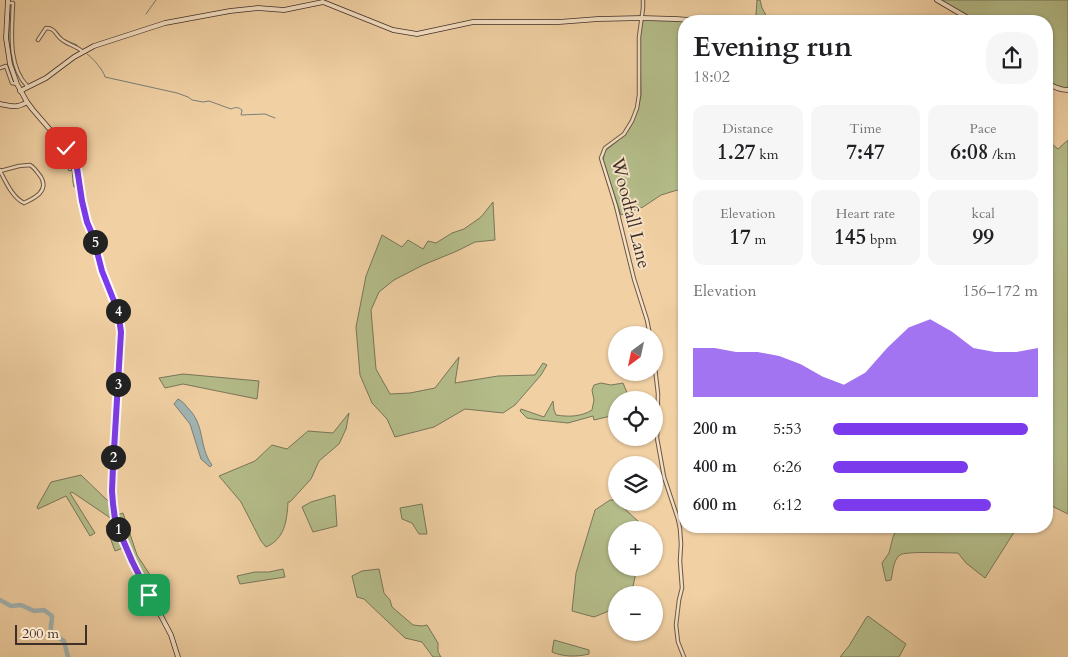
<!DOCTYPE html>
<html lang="en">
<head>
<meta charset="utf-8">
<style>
  body { margin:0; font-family:Cardo,serif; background:#f6f6f6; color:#202124; height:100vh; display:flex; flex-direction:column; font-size:19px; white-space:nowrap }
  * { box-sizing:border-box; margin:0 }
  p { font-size:16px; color:#757577 }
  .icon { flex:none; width:28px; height:28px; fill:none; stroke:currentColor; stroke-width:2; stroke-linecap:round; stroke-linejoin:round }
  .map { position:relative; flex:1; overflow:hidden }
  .drawer { position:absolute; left:678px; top:15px; width:375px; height:518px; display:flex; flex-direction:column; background:#fff; border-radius:20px; box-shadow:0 1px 4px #0004 }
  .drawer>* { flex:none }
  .needle { width:32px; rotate:213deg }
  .buttons { position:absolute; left:608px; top:326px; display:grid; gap:10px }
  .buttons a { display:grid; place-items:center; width:55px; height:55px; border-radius:50%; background:#fff; box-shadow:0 1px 4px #0004; font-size:25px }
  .scale { position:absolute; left:15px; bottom:12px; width:72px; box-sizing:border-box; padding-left:5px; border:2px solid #3e2f2a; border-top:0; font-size:14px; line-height:18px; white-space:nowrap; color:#3e2f2a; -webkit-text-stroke:4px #f6e1c4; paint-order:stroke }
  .pin { position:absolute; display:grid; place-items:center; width:42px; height:42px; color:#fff; margin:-21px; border-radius:10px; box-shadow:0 2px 8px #0006 }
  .km { position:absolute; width:25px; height:25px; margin:-12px; border-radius:50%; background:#222; color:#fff; font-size:14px; line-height:25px; text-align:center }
  .round { display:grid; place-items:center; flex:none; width:52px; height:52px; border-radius:20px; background:#f6f6f6 }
  .head { display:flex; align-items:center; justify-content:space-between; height:85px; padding:0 15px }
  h1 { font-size:28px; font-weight:700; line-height:38px }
  .metrics { display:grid; grid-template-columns:repeat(3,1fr); gap:8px; height:85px; padding:5px 15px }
  .metrics div { display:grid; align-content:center; border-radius:12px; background:#f6f6f6; text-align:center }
  .metrics b { font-size:21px; font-weight:700 }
  .metrics small { font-size:14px; font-weight:400 }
  .metrics p { font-size:14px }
  .chart { height:140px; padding:10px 15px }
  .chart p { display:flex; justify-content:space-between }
  .chart svg { width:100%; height:90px; margin-top:5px; fill:#7c3aed; opacity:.7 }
  ul { padding:0 15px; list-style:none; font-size:16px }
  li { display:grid; grid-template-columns:80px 60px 1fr; align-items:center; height:38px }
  li i { height:12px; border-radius:6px; background:#7c3aed }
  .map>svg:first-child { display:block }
</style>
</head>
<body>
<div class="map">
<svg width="1068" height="657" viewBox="0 0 1068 657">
  <rect width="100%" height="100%" fill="#f1d1a4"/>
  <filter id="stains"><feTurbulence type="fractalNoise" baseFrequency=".004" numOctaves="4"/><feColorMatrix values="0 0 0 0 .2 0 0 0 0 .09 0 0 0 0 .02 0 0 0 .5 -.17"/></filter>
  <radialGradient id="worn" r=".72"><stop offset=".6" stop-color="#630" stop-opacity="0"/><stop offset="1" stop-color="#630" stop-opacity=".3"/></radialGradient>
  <path fill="#b4bd8a" stroke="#79765a" d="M 757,0 L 760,0 L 762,8 L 769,21 L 743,21 L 742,19 L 753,17 L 756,15 Z
    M 940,0 L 1068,0 L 1068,89 C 1060,89 1052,85 1046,80 L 1046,21 L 976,21 Z
    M 10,4 L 12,5 L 10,28 L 13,60 L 11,61 C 8,43 5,22 10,4 Z
    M 645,20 L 673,20 L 684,21 L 684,188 L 661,195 L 643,207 L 621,215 L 603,161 L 605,151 L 625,135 L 632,122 L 638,109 L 641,95 L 640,33 L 642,22 Z
    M 51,138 C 56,139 57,141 61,145 C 72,158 74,168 78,185 L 74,187 C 72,180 73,177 72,170 C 70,157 59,149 50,141 Z
    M 1046,139 L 1058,149 L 1068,140 L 1068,514 L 1046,503 Z
    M 493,202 L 495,240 L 475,242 L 457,251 L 423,265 L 394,280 L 379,292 L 371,310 L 374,346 L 376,369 L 390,394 L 410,393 L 435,388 L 459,357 L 455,383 L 498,376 L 535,375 L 543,363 L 547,365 L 541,375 L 515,405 L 503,413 L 465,409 L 434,427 L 395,437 L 387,419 L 372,403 L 360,375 L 356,327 L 366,276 L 382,235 L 402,247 L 408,240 L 423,249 L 428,241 L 436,243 L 452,233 L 464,229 L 481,217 Z
    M 183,374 L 259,381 L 257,399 L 183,384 L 165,388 L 159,378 Z
    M 601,383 L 611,385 L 623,383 L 630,400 L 616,400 L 616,415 L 615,415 L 594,420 L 593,416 L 568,423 L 539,420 L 527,418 L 520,411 L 521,409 L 544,417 L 553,401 L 554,410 L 556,415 C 568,417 581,417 592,410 L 594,400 L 592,390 L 594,385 Z
    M 349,413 L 346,429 L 339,444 L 319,461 L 311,479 L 290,502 L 288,502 C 287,520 285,539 266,547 L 261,541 L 241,502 L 219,476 L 255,461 L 272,445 L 287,449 L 308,431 L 333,433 Z
    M 81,475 L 109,502 L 113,521 L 123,548 L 115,551 L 106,526 L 113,521 L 109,517 L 72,492 L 70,493 L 95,533 L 90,536 L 66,496 L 38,509 L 37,507 L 51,482 Z
    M 335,495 L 337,526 L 313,532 L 302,507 L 311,502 Z
    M 610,500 L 616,500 L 616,502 L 618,503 L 638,521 L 643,530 L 616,530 L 616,568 L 637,568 L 631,595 L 616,595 L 616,608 L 594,617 L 572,611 L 576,573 L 595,510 Z
    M 422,504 L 427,534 L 419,534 L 412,523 L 402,519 L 400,508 Z
    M 123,513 L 137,555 L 156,584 L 148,588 C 135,565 124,541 117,515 Z
    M 898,526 L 1018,526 L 985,578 L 966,563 L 958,553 C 948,553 904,551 900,555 C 893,560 893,572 891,580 L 886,581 L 882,563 L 889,553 L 893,537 Z
    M 283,569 L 285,577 L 240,584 L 237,576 L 255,572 L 269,572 Z
    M 379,569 L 384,593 L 390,600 L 392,607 L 413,625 L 422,626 L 427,625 L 438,643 L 438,652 L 441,657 L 433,657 L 422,642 L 405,638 L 364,599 L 357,597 L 352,576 L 362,571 Z
    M 868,616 L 906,644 L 899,657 L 840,657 L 849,646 L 866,618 Z
    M 554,640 L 589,650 L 589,654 C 576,657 564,657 552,652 Z"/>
  <path fill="#a1b4b2" stroke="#797f7c" d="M 178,399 C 182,401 184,403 187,407 C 206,425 198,446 212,465 L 210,467 L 201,459 L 190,424 L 174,404 Z"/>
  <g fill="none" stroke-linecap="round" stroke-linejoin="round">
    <path stroke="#797f7c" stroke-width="1" d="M 146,14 L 156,0
      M 65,40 L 77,45
      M 87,54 C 92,57 104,71 105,77 L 177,93 L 188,97 L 192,100 L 203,102 L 209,101 L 231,109 C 236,107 238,107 242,110 L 241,115 L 265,114 L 275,118"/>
    <path stroke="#a1b4b2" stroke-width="4.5" d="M 0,600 L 11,606 L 21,605 L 34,611 L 44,610 L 52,616 C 52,622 50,627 51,633 L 64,641 L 68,657"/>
    <defs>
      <path id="street" d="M 643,0 L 643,8 L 639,37 L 639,95 L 637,108 L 632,121 L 624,134 L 605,148 L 601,158 L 616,206 L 634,279 L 647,320 L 650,335
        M 8,3 L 13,3 C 12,30 7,66 28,87
        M 38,40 L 46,28 C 55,28 55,34 61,39 C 68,45 77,46 83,52
        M 0,68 L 6,66 L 12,83 L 17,84
        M 53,135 L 49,141 C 57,149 70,157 70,169
        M 0,170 L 0,171 C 6,182 12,197 24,203 C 35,198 49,191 41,177 C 37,172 35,168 30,165 L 19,166 L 0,171
        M 654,359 L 658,394 L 657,438 L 664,477 L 678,519 L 680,529 L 681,544 L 680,561 L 682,588 L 679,600 L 676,625 L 678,642 L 684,657"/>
      <path id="secondary" d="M 8,0 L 6,38 L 10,64 L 17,84 L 27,102 L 33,110 L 66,148 L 75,163 L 87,222 L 98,254 L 102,271 L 118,311 L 121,332 L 112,491 L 115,519 L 132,561 L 171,635 L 178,657
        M 937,0 L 973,21
        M 1046,82 C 1053,87 1059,90 1068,90
        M 20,91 L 46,78 L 74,57 L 94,46 L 165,23 L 230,11 L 258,8 L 284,10 L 323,2 L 393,30 L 417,34 L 473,22 L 559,22 L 598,19 L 642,18 L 676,19 L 704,21
        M 0,104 C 11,106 16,109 27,102"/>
    </defs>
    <use href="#street" stroke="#6b5848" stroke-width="4.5"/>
    <use href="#secondary" stroke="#3e2f2a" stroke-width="5.5"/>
    <use href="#street" stroke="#f6e1c4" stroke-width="2.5"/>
    <use href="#secondary" stroke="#f6e1c4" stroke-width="4"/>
  </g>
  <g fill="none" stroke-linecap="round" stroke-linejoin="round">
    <defs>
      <path id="route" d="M 66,148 L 73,158 L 77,168 L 82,201 L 87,222 L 93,236 L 102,271 L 118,311 L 121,332 L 113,467 L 112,491 L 113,504 L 115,519 L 120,533 L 132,561 L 149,595"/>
    </defs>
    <use href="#route" stroke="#fff" stroke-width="10"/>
    <use href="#route" stroke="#7c3aed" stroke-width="6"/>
  </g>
  <g text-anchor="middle" stroke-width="4" stroke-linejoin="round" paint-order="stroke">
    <g font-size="18" fill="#3e2f2a" stroke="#f6e1c4">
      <text transform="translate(631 213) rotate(76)" y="6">Woodfall Lane</text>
    </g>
  </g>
  <rect width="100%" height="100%" filter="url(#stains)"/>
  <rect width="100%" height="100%" fill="url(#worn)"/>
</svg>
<div class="buttons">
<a><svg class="needle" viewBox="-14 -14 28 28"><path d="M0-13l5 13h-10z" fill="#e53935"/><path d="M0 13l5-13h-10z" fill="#757577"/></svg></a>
<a><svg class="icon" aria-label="locate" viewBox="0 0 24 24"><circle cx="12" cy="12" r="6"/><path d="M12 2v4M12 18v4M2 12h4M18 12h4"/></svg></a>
<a><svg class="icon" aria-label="layers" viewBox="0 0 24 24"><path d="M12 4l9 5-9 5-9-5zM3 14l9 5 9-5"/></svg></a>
<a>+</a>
<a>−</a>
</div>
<div class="scale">200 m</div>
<div class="pin" style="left:149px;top:595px;background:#1e9e55"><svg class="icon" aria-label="arrive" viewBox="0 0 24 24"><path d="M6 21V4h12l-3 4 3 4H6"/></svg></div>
<div class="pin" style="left:66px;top:148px;background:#d93025"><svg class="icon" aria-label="check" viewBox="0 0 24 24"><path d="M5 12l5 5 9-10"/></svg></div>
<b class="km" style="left:118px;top:529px">1</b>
<b class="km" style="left:113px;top:457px">2</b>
<b class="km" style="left:118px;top:384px">3</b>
<b class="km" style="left:118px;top:311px">4</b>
<b class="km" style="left:95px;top:242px">5</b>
<section class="drawer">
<div class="head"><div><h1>Evening run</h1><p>18:02</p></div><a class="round"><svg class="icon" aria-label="share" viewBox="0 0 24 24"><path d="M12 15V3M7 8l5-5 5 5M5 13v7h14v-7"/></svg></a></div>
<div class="metrics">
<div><p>Distance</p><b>1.27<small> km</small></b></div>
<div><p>Time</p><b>7:47</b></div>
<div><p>Pace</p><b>6:08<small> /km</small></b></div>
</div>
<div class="metrics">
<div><p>Elevation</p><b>17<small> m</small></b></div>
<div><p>Heart rate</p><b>145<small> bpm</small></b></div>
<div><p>kcal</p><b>99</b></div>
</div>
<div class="chart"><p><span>Elevation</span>156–172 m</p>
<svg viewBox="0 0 160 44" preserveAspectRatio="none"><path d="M0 44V20L10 20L20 22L30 22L40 24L50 28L60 34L70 38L80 32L90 20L100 10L110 6L120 12L130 20L140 22L150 22L160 20V44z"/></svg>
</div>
<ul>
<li><b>200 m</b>5:53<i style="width:95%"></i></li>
<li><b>400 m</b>6:26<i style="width:66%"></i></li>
<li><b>600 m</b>6:12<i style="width:77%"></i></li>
</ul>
</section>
</div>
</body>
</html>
